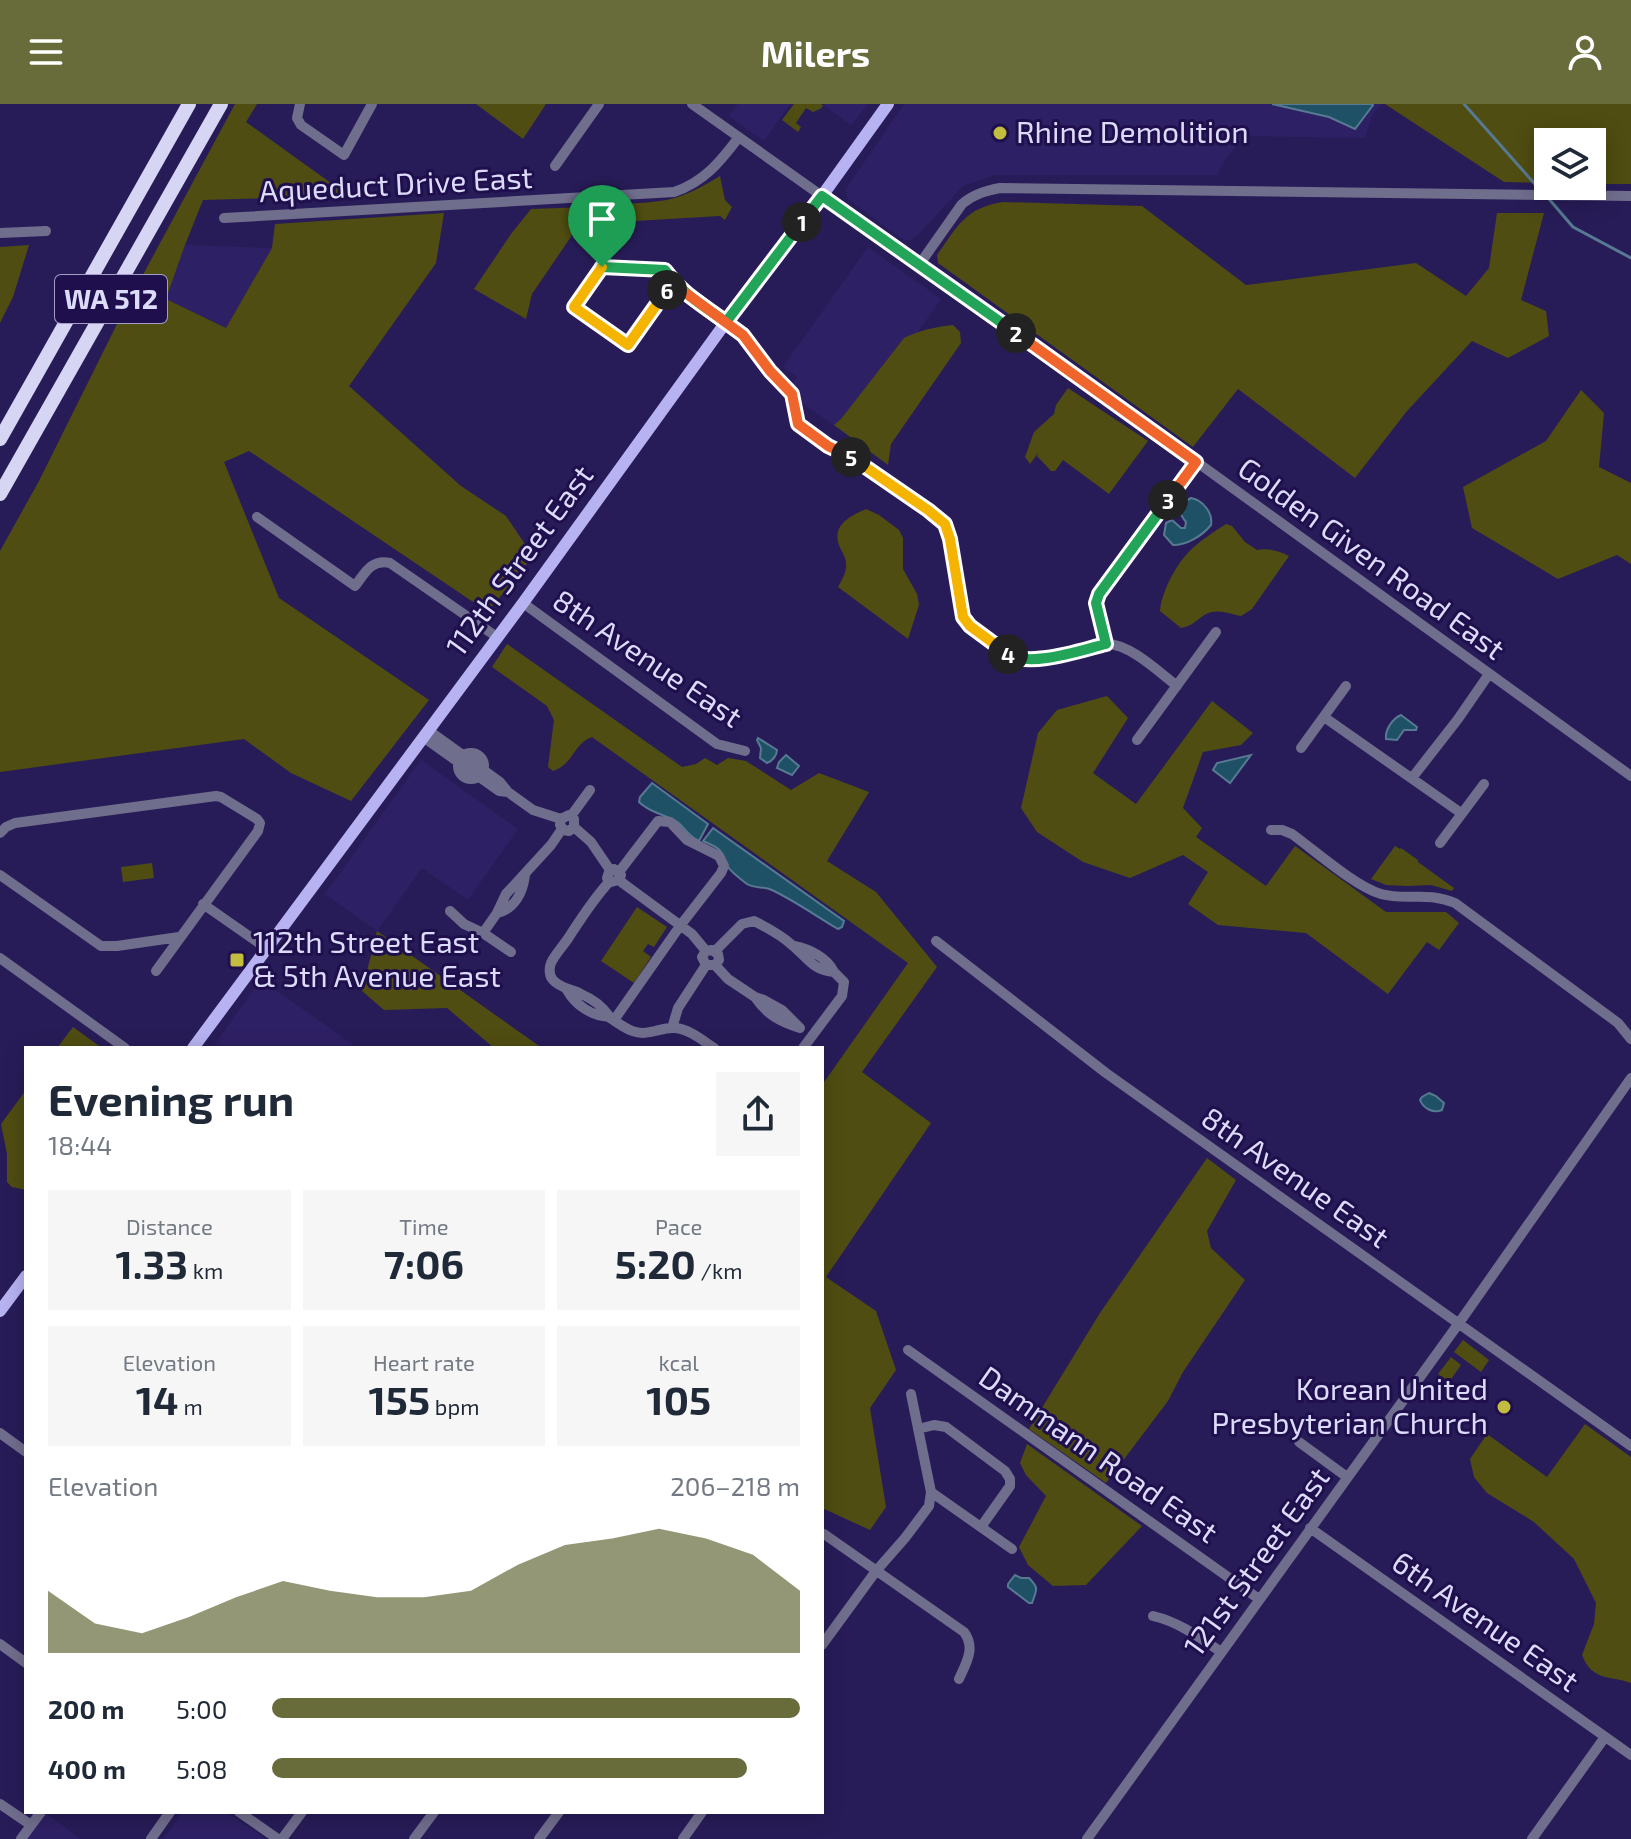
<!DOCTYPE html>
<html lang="en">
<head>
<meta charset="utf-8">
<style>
  body { margin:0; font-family:"Exo 2",sans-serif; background:#f6f6f7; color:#1f2937; height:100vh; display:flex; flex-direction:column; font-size:30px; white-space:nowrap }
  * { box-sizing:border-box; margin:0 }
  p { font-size:26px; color:#747a83 }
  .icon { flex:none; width:44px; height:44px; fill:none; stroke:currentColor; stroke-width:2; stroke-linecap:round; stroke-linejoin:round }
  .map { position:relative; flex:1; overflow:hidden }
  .details { position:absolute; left:24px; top:942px; width:800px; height:768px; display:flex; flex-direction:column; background:#fff; border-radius:0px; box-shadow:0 4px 20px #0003 }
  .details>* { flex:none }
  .buttons { position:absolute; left:1534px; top:24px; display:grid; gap:16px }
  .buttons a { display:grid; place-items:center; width:72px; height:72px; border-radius:0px; background:#fff; box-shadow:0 4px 20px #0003; font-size:40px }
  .pin { position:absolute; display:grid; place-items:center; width:68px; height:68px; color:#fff; margin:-82px -34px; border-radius:50% 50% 50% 0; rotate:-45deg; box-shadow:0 0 8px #0007 }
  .pin .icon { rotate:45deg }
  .km { position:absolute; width:40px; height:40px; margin:-20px; border-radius:50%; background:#222; color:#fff; font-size:22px; line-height:40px; text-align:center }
  .round { display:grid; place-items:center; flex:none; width:84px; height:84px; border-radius:0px; background:#f6f6f7 }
  .headline { display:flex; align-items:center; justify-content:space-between; height:136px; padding:0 24px }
  h1 { font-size:44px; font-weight:700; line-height:60px }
  .stats { display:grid; grid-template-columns:repeat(3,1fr); gap:12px; height:136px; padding:8px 24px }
  .stats div { display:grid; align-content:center; border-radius:0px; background:#f6f6f7; text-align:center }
  .stats b { font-size:40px; font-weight:700 }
  .stats small { font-size:22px; font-weight:400 }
  .stats p { font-size:22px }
  .chart { height:224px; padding:16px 24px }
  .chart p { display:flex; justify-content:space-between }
  .chart svg { width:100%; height:144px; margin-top:8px; fill:#686c3b; opacity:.7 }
  ul { padding:0 24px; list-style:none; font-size:26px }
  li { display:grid; grid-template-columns:128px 96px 1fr; align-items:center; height:60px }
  li i { height:20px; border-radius:10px; background:#686c3b }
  header { display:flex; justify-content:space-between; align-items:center; height:104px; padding:0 24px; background:#686c3b; color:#fff; font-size:36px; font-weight:700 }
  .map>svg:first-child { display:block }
</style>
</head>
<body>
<header><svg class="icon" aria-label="menu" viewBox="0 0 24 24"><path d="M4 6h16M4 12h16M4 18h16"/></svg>Milers<svg class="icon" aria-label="person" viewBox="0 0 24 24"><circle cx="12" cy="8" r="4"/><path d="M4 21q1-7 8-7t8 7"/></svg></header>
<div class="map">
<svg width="1631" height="1735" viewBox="0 0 1631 1735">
  <rect width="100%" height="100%" fill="#281c58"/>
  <path fill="#2e2064" d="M 738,0 L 790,0 L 764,37 L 729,12 Z
    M 822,0 L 868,0 L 851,21 Z
    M 904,0 L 1382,0 L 1372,11 L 1365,34 L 1248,32 L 1243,33 L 1223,59 L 1217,71 L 995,71 L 963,82 L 918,131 L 911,136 L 906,136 L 898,132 L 850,96 L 847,93 L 846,85 Z
    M 185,141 L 272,144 L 226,224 L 166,195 Z
    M 868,143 L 941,195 L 846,330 L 787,288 L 797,273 L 783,263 Z
    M 421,656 L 518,725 L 468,796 L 422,764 L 377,827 L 325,790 Z
    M 261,876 L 354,941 L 352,944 L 212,944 Z
    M 183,1708 L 226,1708 L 266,1735 L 163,1735 Z
    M 45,1709 L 81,1735 L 26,1735 Z"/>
  <path fill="#4f4d11" d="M 235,0 L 257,0 L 246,18 L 349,92 L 203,96 L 185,141 L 166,195 L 226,224 L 272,144 L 275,120 L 444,109 L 436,159 L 349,282 L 461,382 L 506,412 L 533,452 L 488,508 L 249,347 L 224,358 L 279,494 L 429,596 L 351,697 L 291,669 L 244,635 L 0,668 L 0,447 L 39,377 L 124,206 Z
    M 476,0 L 546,0 L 523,35 Z
    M 794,0 L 821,0 L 823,2 L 820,5 L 813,8 L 806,4 L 796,19 L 801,23 L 798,28 L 782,16 Z
    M 1385,0 L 1631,0 L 1631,80 L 1592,80 L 1592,38 L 1548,38 L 1548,79 L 1504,78 Z
    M 720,72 L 725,96 L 732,103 L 725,116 L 720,112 L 618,118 L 617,100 C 665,98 678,98 720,72 Z
    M 1003,98 L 1142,102 L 1246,181 L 1416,159 L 1466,192 L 1489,164 L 1497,109 L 1544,109 L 1521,196 L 1546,207 L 1549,232 L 1508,254 L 1472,237 L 1407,307 L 1355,374 L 1238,285 L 1193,343 L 938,159 L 937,151 C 958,122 965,104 1003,98 Z
    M 587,103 L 588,123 L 579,121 L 532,190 L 526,215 L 474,185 L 511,130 L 531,105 Z
    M 29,141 L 13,193 L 0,219 L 0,143 Z
    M 953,221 L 960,228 L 961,239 L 891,340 L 888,361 L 834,321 L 841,315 L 904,234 C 920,226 935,223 953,221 Z
    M 1068,284 L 1148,337 L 1109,390 L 1063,356 L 1055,367 L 1051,367 L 1037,352 L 1038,349 L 1030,360 L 1025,353 L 1034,328 L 1054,310 L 1056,301 Z
    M 1581,286 L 1604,309 L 1599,363 L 1631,379 L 1631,460 L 1617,451 L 1558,475 L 1472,424 L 1463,383 L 1546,337 Z
    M 866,405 L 879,411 L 899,426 L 903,434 L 903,465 L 917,490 L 919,501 L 908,535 L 838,483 C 842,476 847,468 846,459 C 846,453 841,447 839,441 C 832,421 850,412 866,405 Z
    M 1226,420 L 1232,422 L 1245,438 L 1257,446 C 1269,444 1279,447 1289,452 L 1252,505 L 1241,512 C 1230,510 1217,504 1206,510 C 1196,516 1193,522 1181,524 L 1160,507 C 1162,486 1178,456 1195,442 C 1204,434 1215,427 1226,420 Z
    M 507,540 L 682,663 L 696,660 L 705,654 L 717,661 L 728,654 L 746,657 L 791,686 L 819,669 L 869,688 L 827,757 L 876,788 L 937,863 L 862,968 L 931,1019 L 826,1173 L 876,1207 L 896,1266 L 870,1304 L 886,1403 L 870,1426 L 822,1404 L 822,981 L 908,859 L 592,633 C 573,640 574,660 553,667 L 548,663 L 554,616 L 547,602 L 492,563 Z
    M 1107,592 L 1128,614 L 1093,669 L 1136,700 L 1212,597 L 1253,629 L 1241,641 L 1203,648 L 1183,704 L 1202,724 L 1196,733 L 1266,782 L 1295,742 L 1386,808 L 1446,808 L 1459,819 L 1439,846 L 1427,838 L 1388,890 L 1306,829 L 1218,821 L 1188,800 L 1208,768 L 1183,751 L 1130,774 L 1083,758 L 1037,728 L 1021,704 L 1038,629 L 1057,606 Z
    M 1395,742 L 1400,745 L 1401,744 L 1418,756 L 1418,758 L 1454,784 L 1452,787 L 1431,781 L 1407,782 L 1386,781 L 1371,775 Z
    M 152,759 L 154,774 L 123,778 L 121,763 Z
    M 637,803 L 667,823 L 654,843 L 648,840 L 643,847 L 651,853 L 634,879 L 601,857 Z
    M 377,827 L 542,944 L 494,944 L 447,904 L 384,906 L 362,887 Z
    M 73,923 L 102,944 L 57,944 Z
    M 26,986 L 26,1086 L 12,1083 L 7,1078 L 7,1050 L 1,1020 Z
    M 1207,1054 L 1236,1076 L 1207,1127 L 1211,1144 L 1245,1176 L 1183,1268 L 1168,1297 L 1106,1379 L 1029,1325 L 1100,1209 Z
    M 1463,1236 L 1489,1256 L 1481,1268 L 1454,1248 Z
    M 1451,1253 L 1461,1261 L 1449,1278 L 1438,1270 Z
    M 1585,1320 L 1631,1353 L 1631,1579 C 1609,1571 1593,1578 1582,1551 L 1594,1520 L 1596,1499 L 1574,1455 L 1534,1418 L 1487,1389 L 1474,1373 L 1470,1355 L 1487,1330 L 1547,1373 Z
    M 1027,1340 L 1142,1422 L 1086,1481 L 1053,1482 L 1028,1461 L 1019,1443 L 1046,1392 L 1026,1371 L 1020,1359 Z"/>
  <path fill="#1e5165" stroke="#577a92" stroke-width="2" d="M 1272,0 L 1372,0 L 1373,1 L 1355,25 L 1329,13 Z
    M 1191,394 C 1203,396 1213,409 1211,421 C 1202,432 1187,441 1173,441 L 1164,431 L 1166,419 L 1172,416 L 1181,424 L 1185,424 L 1186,418 C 1177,407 1177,401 1191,394 Z
    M 1401,611 L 1417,623 L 1416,626 L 1404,626 L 1397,636 L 1386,635 C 1385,626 1392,615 1401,611 Z
    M 758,634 L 777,646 C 777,652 772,657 767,659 L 760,654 L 761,644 L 757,636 Z
    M 786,651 L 799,662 L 792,671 L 777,664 L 779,658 Z
    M 1251,651 L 1230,679 L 1213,666 L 1217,659 Z
    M 652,679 L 708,720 L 699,737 C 686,731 684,721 674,716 C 662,710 649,708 639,698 L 640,693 Z
    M 713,724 L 844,817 L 842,823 L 838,825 C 816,812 795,797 772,786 C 764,782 755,785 747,780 C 742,776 732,769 728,763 C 720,746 724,746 703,737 Z
    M 1429,989 L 1436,992 L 1444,999 L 1442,1006 C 1433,1010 1423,1004 1420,996 L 1422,993 Z
    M 1015,1471 L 1021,1474 L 1029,1474 C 1039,1484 1037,1485 1032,1499 L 1029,1499 L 1008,1483 L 1008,1480 Z"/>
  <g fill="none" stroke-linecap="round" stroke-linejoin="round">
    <path stroke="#577a92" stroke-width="3" d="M 1464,0 L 1541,87
      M 1549,95 L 1573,123 L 1631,154"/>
    <path stroke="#706e8d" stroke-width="10" d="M 300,0 L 297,14 L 301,21 L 344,51 L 372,0
      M 692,0 L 1158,330 L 1631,672
      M 555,62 L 599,0
      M 601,93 L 602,163
      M 224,114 L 674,88 C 704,78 720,58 739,33
      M 0,129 L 46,127
      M 919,161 L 962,100 C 974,90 985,87 1000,84 L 1631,92
      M 602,163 L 665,166 L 683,187 L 743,231 L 770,267 L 792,290 L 795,314 L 798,320 L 803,325 L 828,342 L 861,359 L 938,413 L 945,420 L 949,428 L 963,513 C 970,524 1001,547 1014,553 C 1020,556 1027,556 1034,556 L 1106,540 C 1129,539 1159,568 1177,582
      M 602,163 L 574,203 L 628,241 L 673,178
      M 257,413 L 355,482 C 365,469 371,455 390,459 L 497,533
      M 523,499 L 717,640 L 745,647
      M 1106,540 L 1096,499 L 1099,490 L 1196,358
      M 1324,613 L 1461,709
      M 423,633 L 499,687 L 508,688 L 500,678 L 428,626
      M 1137,636 L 1216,528
      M 1301,644 L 1346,582
      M458 662a13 13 0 1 1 26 0a13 13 0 1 1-26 0Z
      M 1412,674 L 1458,615 L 1489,570
      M 508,688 L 533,706 L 561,715
      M 571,712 L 590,686
      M 574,723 L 569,727 L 564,726 L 560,721 L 561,715 L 569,711 L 574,715 L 574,723 L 591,738 L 610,766
      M 1271,726 L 1282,726 L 1292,730 C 1314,746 1356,783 1381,790 C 1407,797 1426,787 1455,799 L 1618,919 L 1631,935
      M 0,729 L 6,723 L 15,719 L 216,692 L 221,693 L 257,715 L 260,719 L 258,727 L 156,867
      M 1440,739 L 1484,680
      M 0,771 L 101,842 L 117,842 L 179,833
      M 525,771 C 523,788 515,805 497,809 L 506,790 L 551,741 L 562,725
      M 619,776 L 611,778 L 607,774 L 609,768 L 614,765 L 621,771 L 619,776 L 624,780 L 692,830 L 706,847
      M 203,800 L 266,844
      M 450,807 L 464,820 L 483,829 L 511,848
      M 483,829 L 497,809
      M 936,837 L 1106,969 L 1631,1342
      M 715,847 L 742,820 L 754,817 C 766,823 782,832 792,841 C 807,853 813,867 834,868 C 827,853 809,845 794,842
      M 0,854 L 125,944
      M 715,861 L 719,856 L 718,850 L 712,846 L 706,847 L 702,853 L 706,861 L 715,861 L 728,875 L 755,893 L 764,896 L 782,906 L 800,924 C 781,918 767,911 755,893
      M 567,886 C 576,902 592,912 610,913 C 603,903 593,895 581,890 C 572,885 561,885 553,876 C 549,872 549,864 551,859 C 555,850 564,841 569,833 C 582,813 594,794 610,777
      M 610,914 C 623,922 634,932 650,928 C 658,927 666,923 675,924 C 689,925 702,936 714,944
      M 614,916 L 680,822 L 721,769 L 724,762 L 719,752 L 687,736 L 670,718 L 658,717 L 619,768
      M 672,924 L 678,904 L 706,861
      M 803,944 L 842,892 L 844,878 L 834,868
      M 908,1246 L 1259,1495
      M 918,1325 L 934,1321 L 946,1323 L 1005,1367 L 1010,1375 L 1010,1382 L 981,1423
      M 0,1329 L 26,1348
      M 1299,1338 L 1347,1373
      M 931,1388 L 1012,1445
      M 1310,1424 L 1631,1651
      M 824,1430 L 964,1528 C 976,1544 966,1559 959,1575
      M 1153,1512 C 1179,1518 1199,1533 1221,1548
      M 0,1540 L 26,1559
      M 822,1541 L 876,1467 L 905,1434 L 929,1402 L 931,1388 L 911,1290
      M 0,1700 L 31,1721
      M 239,1708 L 278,1735
      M 21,1735 L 41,1708
      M 151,1735 L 170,1708
      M 282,1735 L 302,1708
      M 414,1735 L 434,1708
      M 539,1735 L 559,1708
      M 683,1735 L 702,1708
      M 1087,1735 L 1459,1219 L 1631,974
      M 1532,1735 L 1605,1633"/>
    <path stroke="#b7b3f2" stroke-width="12" d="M 193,944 L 523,499 L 726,218 L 822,92 L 888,0
      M 0,1207 L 26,1172"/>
    <path stroke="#d6d5f4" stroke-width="14" d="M 0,335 L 189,0
      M 0,390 L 221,0"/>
  </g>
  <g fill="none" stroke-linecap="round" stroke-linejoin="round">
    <defs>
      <path id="split-1" d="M 602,163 L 665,166 C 683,190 702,201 726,218 L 802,118"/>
      <path id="split-2" d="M 802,118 L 822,92 L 1016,229"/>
      <path id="split-3" d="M 1016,229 L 1196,358 L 1168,396"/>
      <path id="split-4" d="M 1008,550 C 1030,564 1081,546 1106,540 L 1096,499 L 1099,490 L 1168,396"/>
      <path id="split-5" d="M 851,353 L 928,406 L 945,420 L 950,435 L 963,513 L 970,522 L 1008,550"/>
      <path id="split-6" d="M 667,186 L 673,178 L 683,187 L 743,231 L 770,267 L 792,290 L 798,320 L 828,342 L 851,353"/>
      <path id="split-7" d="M 602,163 L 574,203 L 628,241 L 667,186"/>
    </defs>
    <use href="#split-1" stroke="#fff" stroke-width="16"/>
    <use href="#split-2" stroke="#fff" stroke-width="16"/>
    <use href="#split-3" stroke="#fff" stroke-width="16"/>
    <use href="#split-4" stroke="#fff" stroke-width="16"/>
    <use href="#split-5" stroke="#fff" stroke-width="16"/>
    <use href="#split-6" stroke="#fff" stroke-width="16"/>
    <use href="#split-7" stroke="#fff" stroke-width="16"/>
    <use href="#split-1" stroke="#22a559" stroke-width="10"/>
    <use href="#split-2" stroke="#22a559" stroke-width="10"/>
    <use href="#split-3" stroke="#f0652b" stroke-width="10"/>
    <use href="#split-4" stroke="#22a559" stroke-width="10"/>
    <use href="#split-5" stroke="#f5b400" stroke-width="10"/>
    <use href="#split-6" stroke="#f0652b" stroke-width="10"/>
    <use href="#split-7" stroke="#f5b400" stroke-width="10"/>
  </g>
  <g fill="#c2bd3f" stroke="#1f104d" stroke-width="3">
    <circle cx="1000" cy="29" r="8"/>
    <rect x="229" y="848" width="16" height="16" rx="4"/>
    <circle cx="1504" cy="1303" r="8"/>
  </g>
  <g text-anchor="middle" stroke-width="6" stroke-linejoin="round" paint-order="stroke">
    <rect fill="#1f104d" stroke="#a39ec6" stroke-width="2" x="55" y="171" width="112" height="48" rx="6"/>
    <g font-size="28" font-weight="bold" fill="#dcdbfa">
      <text x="111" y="205">WA 512</text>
    </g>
    <g font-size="30" fill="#dcdbfa" stroke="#1f104d" text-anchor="start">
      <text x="1016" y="39">Rhine Demolition</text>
      <text x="253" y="849">112th Street East<tspan x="253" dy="34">&amp; 5th Avenue East</tspan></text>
      <text x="1488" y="1296" text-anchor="end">Korean United<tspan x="1488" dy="34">Presbyterian Church</tspan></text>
    </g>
    <g font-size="30" fill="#dcdbfa" stroke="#1f104d">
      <text transform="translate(396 81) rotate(-3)" y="10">Aqueduct Drive East</text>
      <text transform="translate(1371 455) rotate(36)" y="10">Golden Given Road East</text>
      <text transform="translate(520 457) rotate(-54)" y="10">112th Street East</text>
      <text transform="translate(647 555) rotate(34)" y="10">8th Avenue East</text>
      <text transform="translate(1295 1074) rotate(35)" y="10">8th Avenue East</text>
      <text transform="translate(1098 1351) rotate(35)" y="10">Dammann Road East</text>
      <text transform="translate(1257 1458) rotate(-54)" y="10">121st Street East</text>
      <text transform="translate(1485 1518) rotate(35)" y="10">6th Avenue East</text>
    </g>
  </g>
</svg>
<div class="buttons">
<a><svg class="icon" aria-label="layers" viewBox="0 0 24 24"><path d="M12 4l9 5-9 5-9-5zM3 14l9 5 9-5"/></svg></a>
</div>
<div class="pin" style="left:602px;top:163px;background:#1e9e55"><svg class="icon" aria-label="arrive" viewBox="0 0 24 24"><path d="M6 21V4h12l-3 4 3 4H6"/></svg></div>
<b class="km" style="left:802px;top:118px">1</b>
<b class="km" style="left:1016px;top:229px">2</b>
<b class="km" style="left:1168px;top:396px">3</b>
<b class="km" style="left:1008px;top:550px">4</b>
<b class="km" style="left:851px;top:353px">5</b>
<b class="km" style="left:667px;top:186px">6</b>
<section class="details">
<div class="headline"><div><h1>Evening run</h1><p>18:44</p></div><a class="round"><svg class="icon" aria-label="share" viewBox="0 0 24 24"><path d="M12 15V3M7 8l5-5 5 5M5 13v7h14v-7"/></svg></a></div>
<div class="stats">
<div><p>Distance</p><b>1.33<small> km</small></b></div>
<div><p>Time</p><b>7:06</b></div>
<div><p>Pace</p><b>5:20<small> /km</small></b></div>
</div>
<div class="stats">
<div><p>Elevation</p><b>14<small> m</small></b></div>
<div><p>Heart rate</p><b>155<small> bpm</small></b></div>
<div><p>kcal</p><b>105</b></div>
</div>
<div class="chart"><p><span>Elevation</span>206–218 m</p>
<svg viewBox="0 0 160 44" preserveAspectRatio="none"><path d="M0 44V25L10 35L20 38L30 33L40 27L50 22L60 25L70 27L80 27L90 25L100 17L110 11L120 9L130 6L140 9L150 14L160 25V44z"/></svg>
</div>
<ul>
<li><b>200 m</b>5:00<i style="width:100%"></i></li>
<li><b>400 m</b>5:08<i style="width:90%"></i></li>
</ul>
</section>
</div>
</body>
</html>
